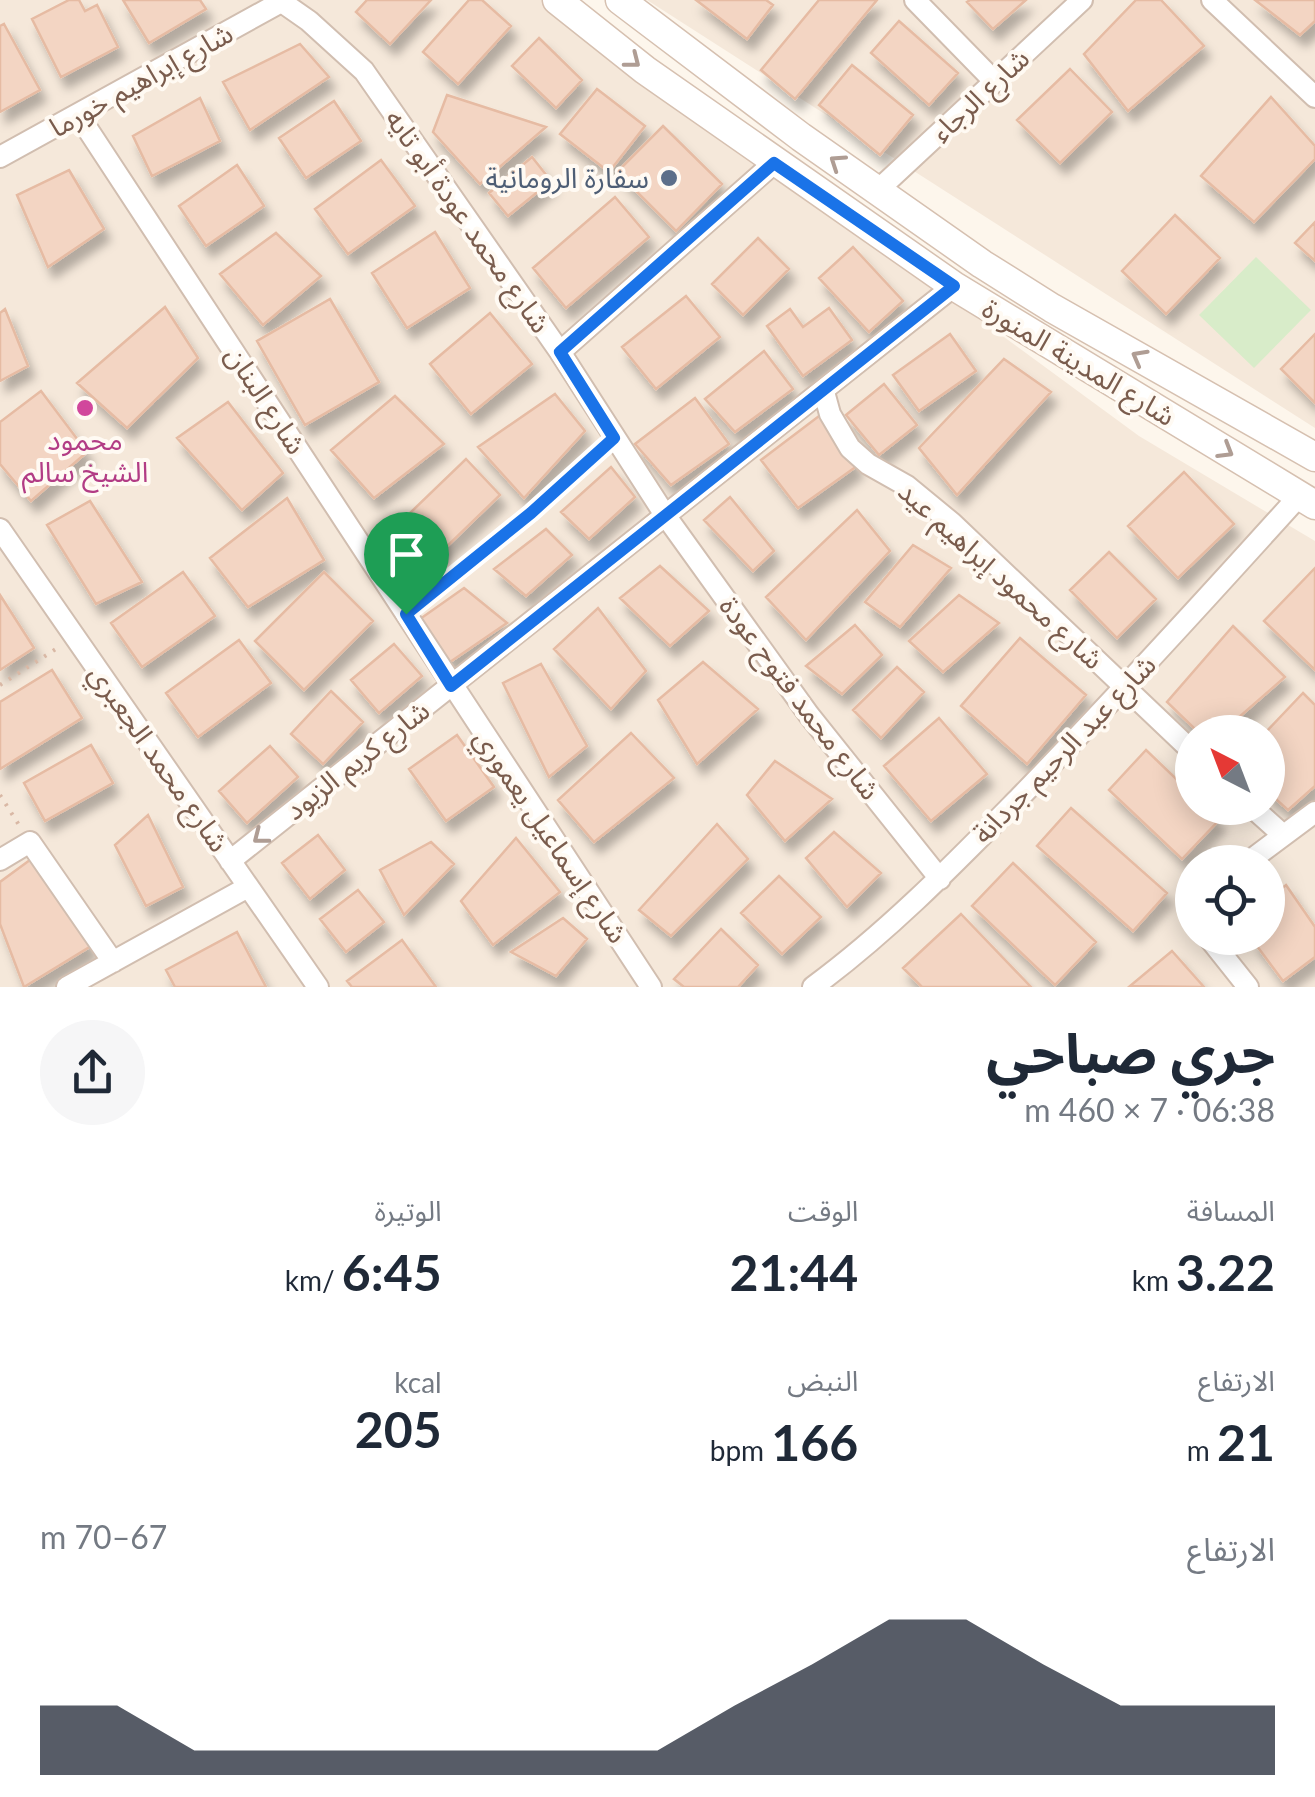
<!DOCTYPE html>
<html lang="ar">
<head>
<meta charset="utf-8">
<style>
  body { margin:0; font-family:Lato,"Noto Sans Arabic",sans-serif; background:#f6f6f7; color:#1f2937; direction:rtl; height:100vh; display:flex; flex-direction:column; font-size:38px; white-space:nowrap }
  * { box-sizing:border-box; margin:0 }
  p { font-size:32px; color:#747a83 }
  .icon { flex:none; width:55px; height:55px; fill:none; stroke:currentColor; stroke-width:2; stroke-linecap:round; stroke-linejoin:round }
  .map { position:relative; height:987px; overflow:hidden; direction:ltr }
  .panel { display:flex; flex-direction:column; background:#fff; flex:1 }
  .panel>* { flex:none }
  .needle { width:65px; rotate:318deg }
  .controls { position:absolute; left:1175px; top:715px; display:grid; gap:20px }
  .controls a { display:grid; place-items:center; width:110px; height:110px; border-radius:50%; background:#fff; box-shadow:0 5px 25px #0003; font-size:50px }
  .pin { position:absolute; display:grid; place-items:center; width:85px; height:85px; color:#fff; margin:-102px -42px; border-radius:50% 50% 50% 0; rotate:-45deg; box-shadow:0 0 10px #0007 }
  .pin .icon { rotate:45deg }
  .round { display:grid; place-items:center; flex:none; width:105px; height:105px; border-radius:52px; background:#f6f6f7 }
  .overview { display:flex; align-items:center; justify-content:space-between; height:170px; padding:0 40px }
  h1 { font-size:55px; font-weight:700; line-height:75px }
  .figures { display:grid; grid-template-columns:repeat(3,1fr); gap:15px; height:170px; padding:10px 40px }
  .figures div { display:grid; align-content:center }
  .figures b { font-size:50px; font-weight:700 }
  .figures small { font-size:28px; font-weight:400 }
  .figures p { font-size:28px }
  .chart { height:280px; padding:20px 40px }
  .chart p { display:flex; justify-content:space-between }
  .chart svg { width:100%; height:180px; margin-top:10px; fill:#111827; opacity:.7 }
  .map>svg:first-child { display:block }
</style>
</head>
<body>
<div class="map">
<svg width="1315" height="987" viewBox="0 0 1315 987">
  <defs>
    <filter id="shadow"><feDropShadow dx="6" dy="11" stdDeviation="5" flood-color="#0004"/></filter>
  </defs>
  <rect width="100%" height="100%" fill="#fdf6ec"/>
  <path fill="#f5e8da" fill-rule="evenodd" d="M 0,0 L 544,0 L 1139,436 L 1315,541 L 1315,987 L 0,987 ZM 1192,732 L 1268,732 L 1268,808 L 1192,808 ZM 1192,862 L 1268,862 L 1268,938 L 1192,938 Z
    M 647,0 L 1315,0 L 1315,428 Z"/>
  <path fill="#d8ecc9" d="M 1256,257 L 1311,310 L 1254,368 L 1199,315 Z"/>
  <path fill="#f3d5c3" stroke="#e6bba3" stroke-width="2.5" filter="url(#shadow)" d="M 69,0 L 79,0 L 85,11 L 97,5 L 118,47 L 61,77 L 32,19 Z
    M 123,0 L 200,0 L 206,9 L 149,43 Z
    M 367,0 L 431,0 L 390,44 L 356,12 Z
    M 469,0 L 482,0 L 511,26 L 458,84 L 423,52 Z
    M 696,0 L 766,0 L 773,5 L 747,39 Z
    M 819,0 L 877,0 L 795,99 L 761,70 Z
    M 970,0 L 1026,0 L 993,29 L 967,2 Z
    M 1136,0 L 1161,0 L 1204,46 L 1128,111 L 1084,54 Z
    M 1255,0 L 1315,0 L 1315,21 L 1300,35 Z
    M 899,21 L 958,73 L 929,105 L 871,53 Z
    M 4,24 L 40,90 L 0,112 L 0,26 Z
    M 539,38 L 582,80 L 556,108 L 512,66 Z
    M 300,44 L 329,77 L 250,130 L 223,82 Z
    M 852,65 L 913,115 L 880,155 L 819,105 Z
    M 1070,69 L 1112,112 L 1060,163 L 1017,120 Z
    M 597,89 L 645,126 L 609,172 L 560,134 Z
    M 447,95 L 546,127 L 480,184 L 433,132 Z
    M 1271,97 L 1315,146 L 1315,159 L 1254,222 L 1201,176 Z
    M 200,98 L 220,141 L 152,176 L 133,136 Z
    M 334,101 L 361,141 L 306,178 L 279,138 Z
    M 663,126 L 722,184 L 676,231 L 617,172 Z
    M 532,157 L 551,181 L 508,216 L 489,193 Z
    M 381,160 L 415,206 L 348,254 L 315,209 Z
    M 237,165 L 264,206 L 206,246 L 179,206 Z
    M 69,170 L 104,229 L 48,267 L 17,195 Z
    M 615,197 L 649,237 L 566,308 L 533,268 Z
    M 1175,215 L 1220,258 L 1166,314 L 1122,271 Z
    M 1315,222 L 1315,261 L 1295,243 Z
    M 435,232 L 470,288 L 407,328 L 372,273 Z
    M 276,233 L 321,276 L 263,325 L 220,274 Z
    M 758,238 L 789,269 L 743,315 L 712,284 Z
    M 853,247 L 903,301 L 869,332 L 819,278 Z
    M 686,296 L 720,337 L 656,389 L 622,347 Z
    M 330,299 L 379,382 L 305,425 L 257,341 Z
    M 165,307 L 198,358 L 127,428 L 77,383 Z
    M 829,308 L 852,340 L 803,376 L 767,326 L 790,309 L 803,327 Z
    M 5,309 L 28,366 L 0,381 L 0,313 Z
    M 490,313 L 532,364 L 471,414 L 430,364 Z
    M 950,334 L 976,371 L 919,411 L 893,375 Z
    M 1315,334 L 1315,403 L 1281,369 Z
    M 764,351 L 793,389 L 735,432 L 705,399 Z
    M 1004,359 L 1051,392 L 957,495 L 919,448 Z
    M 884,384 L 917,425 L 879,455 L 846,415 Z
    M 41,391 L 87,452 L 31,501 L 0,464 L 0,422 Z
    M 555,394 L 585,431 L 524,498 L 478,447 Z
    M 395,396 L 444,444 L 374,498 L 331,450 Z
    M 695,398 L 729,444 L 671,485 L 635,444 Z
    M 228,402 L 283,473 L 242,510 L 177,438 Z
    M 823,413 L 857,466 L 798,508 L 761,460 Z
    M 466,459 L 500,495 L 405,587 L 383,539 Z
    M 611,467 L 635,497 L 589,539 L 561,512 Z
    M 1184,472 L 1234,524 L 1178,578 L 1128,526 Z
    M 730,497 L 774,551 L 753,571 L 704,520 Z
    M 287,498 L 324,560 L 248,607 L 210,558 Z
    M 90,501 L 142,582 L 96,604 L 47,525 Z
    M 857,510 L 890,551 L 806,640 L 766,597 Z
    M 546,529 L 572,555 L 526,596 L 494,569 Z
    M 913,545 L 951,568 L 900,627 L 865,602 Z
    M 1109,552 L 1156,599 L 1117,638 L 1070,590 Z
    M 660,566 L 709,611 L 670,646 L 620,598 Z
    M 1315,568 L 1315,670 L 1264,621 Z
    M 183,572 L 215,616 L 142,667 L 111,623 Z
    M 324,572 L 373,621 L 304,690 L 255,641 Z
    M 464,588 L 507,623 L 450,662 L 420,619 Z
    M 0,595 L 34,648 L 0,670 Z
    M 959,595 L 999,623 L 943,672 L 909,641 Z
    M 598,608 L 646,671 L 611,709 L 554,649 Z
    M 855,625 L 882,655 L 842,694 L 806,666 Z
    M 1233,626 L 1285,677 L 1222,732 L 1198,732 L 1167,702 Z
    M 1020,638 L 1086,695 L 1027,764 L 961,706 Z
    M 239,640 L 271,683 L 198,737 L 166,693 Z
    M 394,644 L 422,676 L 379,713 L 351,680 Z
    M 703,662 L 758,709 L 697,764 L 658,700 Z
    M 541,664 L 587,746 L 549,777 L 503,683 Z
    M 897,667 L 924,692 L 881,738 L 853,710 Z
    M 52,670 L 82,718 L 0,769 L 0,702 Z
    M 331,691 L 363,722 L 323,764 L 291,734 Z
    M 1303,693 L 1315,705 L 1315,786 L 1288,810 L 1268,792 L 1266,732 Z
    M 939,718 L 987,774 L 931,821 L 884,766 Z
    M 631,733 L 674,778 L 594,842 L 558,800 Z
    M 457,735 L 494,787 L 446,821 L 409,769 Z
    M 91,745 L 113,783 L 45,821 L 24,783 Z
    M 270,746 L 298,777 L 247,823 L 219,791 Z
    M 1146,750 L 1192,794 L 1192,808 L 1207,808 L 1220,819 L 1182,859 L 1109,790 Z
    M 775,761 L 832,799 L 785,841 L 747,795 Z
    M 1071,808 L 1167,893 L 1133,931 L 1037,846 Z
    M 148,815 L 183,887 L 146,906 L 115,845 Z
    M 717,824 L 748,859 L 671,936 L 639,910 Z
    M 834,832 L 881,873 L 847,907 L 806,858 Z
    M 318,835 L 345,870 L 310,899 L 282,863 Z
    M 516,838 L 560,892 L 493,945 L 461,901 Z
    M 431,842 L 454,864 L 404,915 L 380,870 Z
    M 34,857 L 91,946 L 24,987 L 0,924 L 0,882 Z
    M 1013,863 L 1096,942 L 1055,985 L 972,906 Z
    M 779,876 L 821,917 L 782,954 L 741,913 Z
    M 1286,885 L 1315,927 L 1315,957 L 1283,981 L 1251,938 L 1268,938 L 1268,900 Z
    M 358,890 L 384,922 L 346,952 L 320,919 Z
    M 961,914 L 1031,987 L 922,987 L 903,968 Z
    M 563,918 L 587,939 L 556,976 L 511,952 Z
    M 721,929 L 758,965 L 738,987 L 684,987 L 674,979 Z
    M 237,932 L 266,987 L 175,987 L 166,970 Z
    M 402,940 L 436,987 L 352,987 L 347,981 Z
    M 1172,951 L 1204,987 L 1130,986 Z"/>
  <g fill="none" stroke-linecap="round" stroke-linejoin="round">
    <defs>
      <path id="street" d="M 279,0 L 309,21 L 364,71 L 560,352 L 665,515 L 809,715 L 940,879
        M 915,0 L 995,82
        M 1212,0 L 1315,97
        M 79,116 L 651,987
        M 0,157 L 281,2
        M 878,190 L 1082,0
        M 560,352 L 774,163
        M 824,392 L 830,414 L 850,448 L 868,464 L 907,486 L 952,523 L 1192,751
        M 0,529 L 318,987
        M 1253,808 L 1282,834
        M 0,860 L 30,842 L 113,962
        M 230,861 L 954,286
        M 1248,862 L 1315,812
        M 1209,938 L 1248,987
        M 67,987 L 248,887
        M 813,987 C 889,931 954,864 1020,797 C 1116,698 1208,597 1300,495"/>
      <path id="secondary" d="M 557,0 L 645,70 L 954,286 L 1315,505
        M 620,0 L 801,137 L 982,264 L 1052,308 L 1315,457"/>
    </defs>
    <use href="#street" stroke="#d1beb0" stroke-width="24"/>
    <use href="#secondary" stroke="#d6c0b0" stroke-width="31"/>
    <path stroke="#d9b8a5" stroke-width="4" stroke-dasharray="2.5 8" stroke-linecap="butt" d="M 421,602 L 531,513 L 601,450
      M 0,685 L 59,647
      M 0,795 L 19,825"/>
    <use href="#street" stroke="#fff" stroke-width="20"/>
    <use href="#secondary" stroke="#fff" stroke-width="28"/>
  </g>
  <defs><path id="oneway-chevron" d="M-2-3.5L2.5 0L-2 3.5" fill="none" stroke-width="1.6" stroke-linecap="round" stroke-linejoin="round" transform="scale(2.5)"/></defs>
  <g stroke="#af9d94">
    <use href="#oneway-chevron" transform="translate(633 61) rotate(38)"/>
    <use href="#oneway-chevron" transform="translate(837 162) rotate(-146)"/>
    <use href="#oneway-chevron" transform="translate(1139 357) rotate(-151)"/>
    <use href="#oneway-chevron" transform="translate(1226 451) rotate(31)"/>
    <use href="#oneway-chevron" transform="translate(260 837) rotate(142)"/>
  </g>
  <g fill="none" stroke-linecap="round" stroke-linejoin="round">
    <defs>
      <path id="route" d="M 774,163 L 954,286 L 451,686 L 406,614 L 531,513 L 614,438 L 560,352 Z"/>
    </defs>
    <use href="#route" stroke="#fff" stroke-width="20"/>
    <use href="#route" stroke="#1a73e8" stroke-width="12"/>
  </g>
  <circle fill="#5c6f8a" stroke="#fffaf3" stroke-width="4" cx="669" cy="178" r="10"/>
  <circle fill="#d1479c" stroke="#fffaf3" stroke-width="4" cx="85" cy="408" r="10"/>
  <g text-anchor="middle" stroke-width="8" stroke-linejoin="round" paint-order="stroke">
    <g font-size="28" fill="#7a5c4d" stroke="#fffaf3">
      <text transform="translate(141 80) rotate(-29)" y="10">شارع إبراهيم خورما</text>
      <text transform="translate(980 95) rotate(-43)" y="10">شارع الرجاء</text>
      <text transform="translate(468 221) rotate(55)" y="10">شارع محمد عودة أبو تايه</text>
      <text transform="translate(1079 362) rotate(31)" y="10">شارع المدينة المنورة</text>
      <text transform="translate(266 400) rotate(57)" y="10">شارع البنان</text>
      <text transform="translate(1001 575) rotate(42)" y="10">شارع محمود إبراهيم عيد</text>
      <text transform="translate(800 698) rotate(53)" y="10">شارع محمد فتوح عودة</text>
      <text transform="translate(1064 749) rotate(-46)" y="10">شارع عبد الرحيم جردانة</text>
      <text transform="translate(159 758) rotate(55)" y="10">شارع محمد الجعبري</text>
      <text transform="translate(357 760) rotate(-38)" y="10">شارع كريم الزيود</text>
      <text transform="translate(551 836) rotate(56)" y="10">شارع إسماعيل يعموري</text>
    </g>
    <g font-size="28" fill="#4e5e75" stroke="#fffaf3" text-anchor="end">
      <text x="649" y="188">سفارة الرومانية</text>
    </g>
    <g font-size="28" fill="#b23c85" stroke="#fffaf3">
      <text x="85" y="450">محمود<tspan x="85" dy="32">الشيخ سالم</tspan></text>
    </g>
  </g>
</svg>
<div class="controls">
<a><svg class="needle" viewBox="-14 -14 28 28"><path d="M0-13l5 13h-10z" fill="#e53935"/><path d="M0 13l5-13h-10z" fill="#747a83"/></svg></a>
<a><svg class="icon" aria-label="locate" viewBox="0 0 24 24"><circle cx="12" cy="12" r="6"/><path d="M12 2v4M12 18v4M2 12h4M18 12h4"/></svg></a>
</div>
<div class="pin" style="left:406px;top:614px;background:#1e9e55"><svg class="icon" aria-label="arrive" viewBox="0 0 24 24"><path d="M6 21V4h12l-3 4 3 4H6"/></svg></div>
</div>
<section class="panel">
<div class="overview"><div><h1>جري صباحي</h1><p>06:38 · 7 × 460 m</p></div><a class="round"><svg class="icon" aria-label="share" viewBox="0 0 24 24"><path d="M12 15V3M7 8l5-5 5 5M5 13v7h14v-7"/></svg></a></div>
<div class="figures">
<div><p>المسافة</p><b>3.22<small> km</small></b></div>
<div><p>الوقت</p><b>21:44</b></div>
<div><p>الوتيرة</p><b>6:45<small> /km</small></b></div>
</div>
<div class="figures">
<div><p>الارتفاع</p><b>21<small> m</small></b></div>
<div><p>النبض</p><b>166<small> bpm</small></b></div>
<div><p>kcal</p><b>205</b></div>
</div>
<div class="chart"><p><span>الارتفاع</span>67–70 m</p>
<svg viewBox="0 0 160 44" preserveAspectRatio="none"><path d="M0 44V27L10 27L20 38L30 38L40 38L50 38L60 38L70 38L80 38L90 27L100 17L110 6L120 6L130 17L140 27L150 27L160 27V44z"/></svg>
</div>
</section>
</body>
</html>
